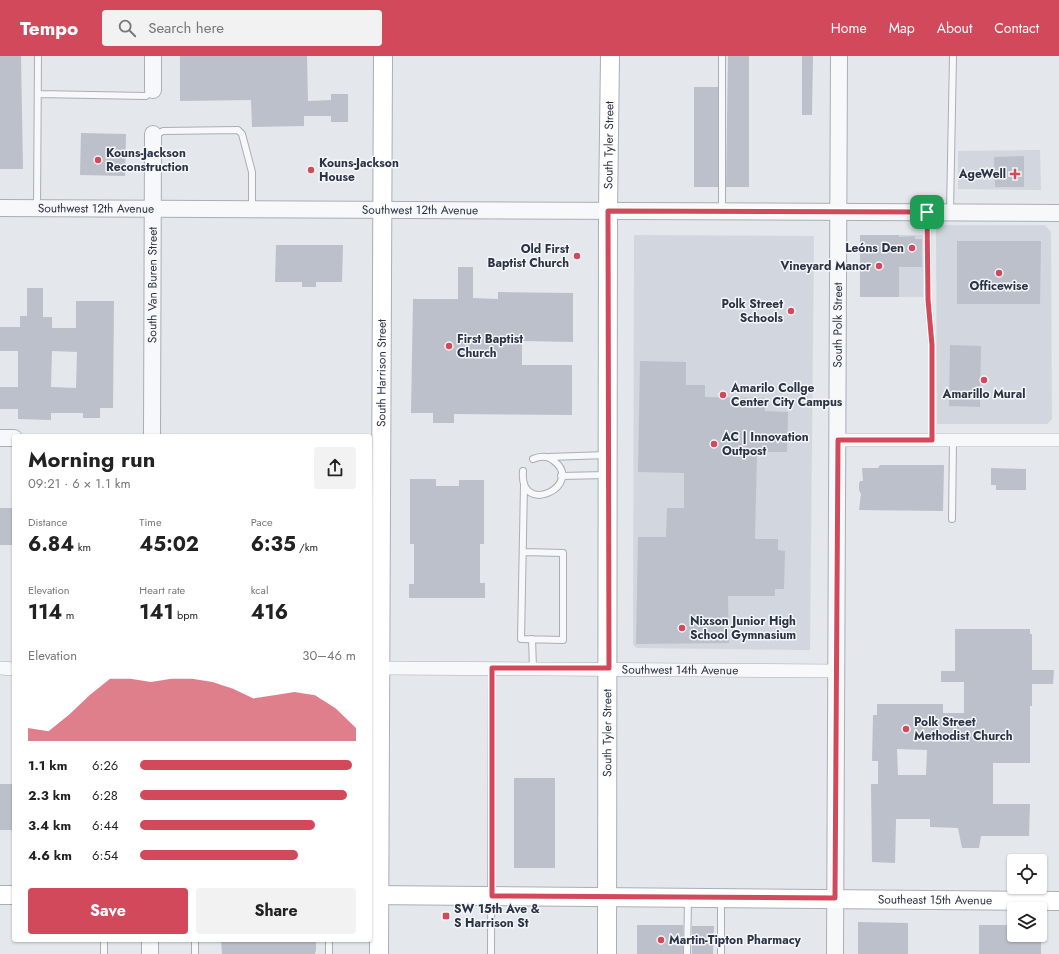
<!DOCTYPE html>
<html lang="en">
<head>
<meta charset="utf-8">
<style>
  body { margin:0; font-family:Jost,sans-serif; background:#f2f2f2; color:#222; height:100vh; display:flex; flex-direction:column; font-size:15px; white-space:nowrap }
  * { box-sizing:border-box; margin:0 }
  p { font-size:13px; color:#767676 }
  .icon { flex:none; width:22px; height:22px; fill:none; stroke:currentColor; stroke-width:2; stroke-linecap:round; stroke-linejoin:round }
  .map { position:relative; flex:1; overflow:hidden }
  .drawer { position:absolute; left:12px; top:378px; width:360px; height:508px; display:flex; flex-direction:column; background:#fff; border-radius:4px; box-shadow:0 1px 3px #0004 }
  .drawer>* { flex:none }
  .buttons { position:absolute; left:1007px; top:798px; display:grid; gap:8px }
  .buttons a { display:grid; place-items:center; width:40px; height:40px; border-radius:4px; background:#fff; box-shadow:0 1px 3px #0004; font-size:20px }
  .pin { position:absolute; display:grid; place-items:center; width:34px; height:34px; color:#fff; margin:-17px; border-radius:8px; box-shadow:0 2px 6px #0006 }
  .round { display:grid; place-items:center; flex:none; width:42px; height:42px; border-radius:4px; background:#f2f2f2 }
  .headline { display:flex; align-items:center; justify-content:space-between; height:68px; padding:0 16px }
  h1 { font-size:22px; font-weight:700; line-height:30px }
  .figures { display:grid; grid-template-columns:repeat(3,1fr); gap:6px; height:68px; padding:4px 16px }
  .figures div { display:grid; align-content:center }
  .figures b { font-size:20px; font-weight:700 }
  .figures small { font-size:11px; font-weight:400 }
  .figures p { font-size:11px }
  .chart { height:112px; padding:8px 16px }
  .chart p { display:flex; justify-content:space-between }
  .chart svg { width:100%; height:72px; margin-top:4px; fill:#d1495b; opacity:.7 }
  .action { display:flex; gap:8px; margin-top:auto; padding:8px 16px }
  .action a { flex:1; height:46px; border-radius:4px; background:#d1495b; color:#fff; font-size:16px; font-weight:700; line-height:46px; text-align:center }
  .action a+a { background:#f2f2f2; color:#222 }
  ul { padding:0 16px; list-style:none; font-size:13px }
  li { display:grid; grid-template-columns:64px 48px 1fr; align-items:center; height:30px }
  li i { height:10px; border-radius:5px; background:#d1495b }
  header { display:flex; align-items:center; gap:24px; box-sizing:border-box; height:56px; padding:0 20px; background:#d1495b; color:#fff }
  header strong { font-size:19px }
  nav { display:flex; gap:22px; margin-inline-start:auto; font-size:14px }
  .search { width:280px; height:36px; background:#f2f2f2; display:flex; align-items:center; gap:10px; box-sizing:border-box; padding:0 14px; border-radius:4px; color:#767676; font-size:15px }
  .map>svg:first-child { display:block }
</style>
</head>
<body>
<header>
<strong>Tempo</strong>
<div class="search"><svg class="icon" aria-label="search" viewBox="0 0 24 24"><circle cx="10" cy="10" r="6"/><path d="M15 15l6 6"/></svg>Search here</div>
<nav><a>Home</a><a>Map</a><a>About</a><a>Contact</a></nav>
</header>
<div class="map">
<svg width="1059" height="898" viewBox="0 0 1059 898">
  <rect width="100%" height="100%" fill="#e4e7ec"/>
  <path fill="#d2d6de" d="M 1040,94 L 1041,134 L 958,133 L 958,95 Z
    M 936,169 L 1045,169 L 1051,176 L 1052,363 L 1047,368 L 937,368 Z
    M 634,179 L 814,180 L 810,594 L 637,592 L 633,589 Z
    M 860,179 L 923,179 L 923,241 L 860,241 Z"/>
  <path fill="#bbc0ca" fill-rule="evenodd" d="M 0,0 L 21,0 L 23,113 L 0,113 Z
    M 180,0 L 307,0 L 308,45 L 331,44 L 331,38 L 348,38 L 348,66 L 331,66 L 331,60 L 304,60 L 304,70 L 252,71 L 251,44 L 180,45 Z
    M 728,0 L 749,0 L 749,131 L 726,131 Z
    M 802,0 L 813,0 L 812,59 L 802,59 Z
    M 694,31 L 718,31 L 718,131 L 694,131 Z
    M 81,77 L 126,78 L 125,120 L 80,119 Z
    M 1024,100 L 1024,131 L 995,131 L 994,101 Z
    M 860,179 L 899,179 L 899,181 L 915,180 L 915,183 L 922,183 L 922,211 L 899,211 L 899,241 L 860,241 Z
    M 957,185 L 1041,185 L 1040,248 L 957,248 Z
    M 276,189 L 343,189 L 342,226 L 316,226 L 316,231 L 302,231 L 302,226 L 275,226 Z
    M 458,211 L 473,211 L 473,242 L 498,243 L 498,236 L 573,237 L 573,286 L 522,285 L 522,309 L 572,309 L 572,359 L 454,358 L 454,367 L 433,367 L 433,357 L 411,357 L 413,243 L 458,243 Z
    M 27,232 L 43,232 L 43,261 L 52,261 L 52,272 L 76,272 L 76,245 L 114,245 L 113,352 L 100,352 L 100,362 L 83,362 L 83,357 L 51,357 L 51,364 L 18,363 L 18,353 L 0,353 L 0,331 L 18,331 L 18,295 L 0,295 L 0,271 L 20,271 L 20,260 L 27,260 ZM 52,295 L 77,296 L 76,332 L 51,331 Z
    M 950,289 L 981,290 L 980,351 L 949,350 Z
    M 640,305 L 686,306 L 686,329 L 705,329 L 705,341 L 765,342 L 765,355 L 788,356 L 787,396 L 757,396 L 755,483 L 778,483 L 778,494 L 785,495 L 784,533 L 775,533 L 775,540 L 728,540 L 729,587 L 636,588 L 638,481 L 666,481 L 667,452 L 684,452 L 684,417 L 638,416 Z
    M 880,409 L 944,409 L 943,455 L 859,454 L 861,438 L 859,434 L 859,428 L 860,425 L 863,425 L 862,412 L 878,412 Z
    M 991,412 L 1026,413 L 1026,434 L 996,434 L 996,429 L 991,429 Z
    M 410,423 L 436,423 L 436,430 L 459,430 L 459,424 L 484,424 L 484,488 L 480,488 L 480,527 L 485,527 L 485,542 L 409,542 L 409,528 L 414,528 L 414,488 L 410,488 Z
    M 0,452 L 14,452 L 14,489 L 0,489 Z
    M 955,573 L 1030,573 L 1030,578 L 1032,578 L 1032,614 L 1054,614 L 1053,628 L 1032,628 L 1032,650 L 1030,650 L 1030,707 L 993,707 L 993,748 L 1030,748 L 1029,780 L 981,780 L 979,792 L 962,792 L 958,772 L 930,771 L 930,763 L 896,763 L 895,807 L 872,806 L 871,728 L 878,728 L 878,705 L 872,705 L 873,659 L 877,659 L 877,648 L 943,648 L 943,657 L 964,657 L 964,626 L 941,626 L 941,615 L 955,615 ZM 897,693 L 927,694 L 926,719 L 898,719 Z
    M 514,722 L 555,722 L 555,812 L 514,812 Z
    M 0,728 L 14,728 L 14,774 L 0,774 Z
    M 858,866 L 908,867 L 908,898 L 858,898 Z
    M 637,869 L 683,869 L 683,898 L 637,898 Z
    M 979,869 L 1014,869 L 1014,879 L 1041,879 L 1041,898 L 979,898 Z
    M 692,870 L 714,870 L 713,898 L 692,898 Z
    M 221,884 L 316,884 L 316,894 L 315,898 L 222,898 Z"/>
  <g fill="none" stroke-linecap="round" stroke-linejoin="round">
    <defs>
      <path id="service" d="M 38,38 L 146,40 L 152,35
        M 154,80 L 163,75 L 238,74 L 242,78 L 252,116 L 252,153
        M 37,151 L 38,0
        M 722,154 L 722,0
        M 927,156 L 928,244 L 932,289 L 932,384
        M 950,156 L 953,0
        M 548,401 L 607,399
        M 523,415 C 519,462 585,429 554,405 C 548,400 540,400 533,403
        M 561,420 L 606,419
        M 952,463 L 953,385
        M 523,496 L 563,497 L 563,584 L 521,583 L 524,429
        M 532,583 L 533,612
        M 721,844 L 721,898
        M 329,888 L 329,898
        M 104,898 L 104,884
        M 195,898 L 195,884
        M 491,898 L 492,612
        M 687,898 L 688,844"/>
      <g id="minor">
        <path d="M 838,384 L 1059,384"/>
        <path d="M 0,612 L 14,613"/>
        <path id="s1" d="M 379,612 L 837,615"/>
      </g>
      <g id="tertiary">
        <path d="M 153,34 L 153,0"/>
        <path id="s2" d="M 0,152 L 1059,157"/>
        <path id="s3" d="M 152,380 L 153,78"/>
        <path d="M 0,382 L 14,382"/>
        <path d="M 150,898 L 150,884"/>
        <path id="s4" d="M 835,898 L 839,0"/>
      </g>
      <g id="secondary">
        <path d="M 0,839 L 14,839"/>
        <path id="s5" d="M 370,839 L 1059,845"/>
        <path id="s6" d="M 379,898 L 383,0"/>
        <path id="s7" d="M 607,898 L 608,155 L 610,0"/>
      </g>
    </defs>
    <use href="#service" stroke="#a9aeb7" stroke-width="8"/>
    <use href="#minor" stroke="#a9aeb7" stroke-width="14"/>
    <use href="#tertiary" stroke="#a9aeb7" stroke-width="18"/>
    <use href="#secondary" stroke="#a9aeb7" stroke-width="20"/>
    <use href="#service" stroke="#f7f8fa" stroke-width="6"/>
    <use href="#minor" stroke="#f7f8fa" stroke-width="13"/>
    <use href="#tertiary" stroke="#f7f8fa" stroke-width="16"/>
    <use href="#secondary" stroke="#fff" stroke-width="18"/>
  </g>
  <g fill="none" stroke-linecap="round" stroke-linejoin="round">
    <defs>
      <path id="route" d="M 608,155 L 927,156 L 928,244 L 932,289 L 932,384 L 838,384 L 835,842 L 492,840 L 492,612 L 609,612 Z"/>
    </defs>
    <use href="#route" stroke="#fff" stroke-width="8"/>
    <use href="#route" stroke="#d1495b" stroke-width="5"/>
  </g>
  <g fill="#d1495b" stroke="#f4f6f9" stroke-width="1.5">
    <circle cx="98" cy="104" r="4"/>
    <circle cx="311" cy="114" r="4"/>
    <path d="M1013 112h4v4h4v4h-4v4h-4v-4h-4v-4h4z"/>
    <circle cx="912" cy="192" r="4"/>
    <circle cx="577" cy="200" r="4"/>
    <circle cx="879" cy="210" r="4"/>
    <circle cx="999" cy="217" r="4"/>
    <circle cx="791" cy="255" r="4"/>
    <circle cx="449" cy="290" r="4"/>
    <circle cx="984" cy="324" r="4"/>
    <circle cx="723" cy="339" r="4"/>
    <circle cx="714" cy="388" r="4"/>
    <circle cx="682" cy="572" r="4"/>
    <circle cx="906" cy="673" r="4"/>
    <rect x="442" y="856" width="8" height="8" rx="2"/>
    <circle cx="661" cy="884" r="4"/>
  </g>
  <g text-anchor="middle" stroke-width="3" stroke-linejoin="round" paint-order="stroke">
    <g font-size="12" fill="#2b3445" stroke="#f4f6f9">
      <text dy="4" stroke="none"><textPath href="#s7" startOffset="809">South Tyler Street</textPath></text>
      <text dy="4" stroke="none"><textPath href="#s2" startOffset="96">Southwest 12th Avenue</textPath></text>
      <text dy="4" stroke="none"><textPath href="#s2" startOffset="420">Southwest 12th Avenue</textPath></text>
      <text dy="4" stroke="none"><textPath href="#s3" startOffset="151">South Van Buren Street</textPath></text>
      <text dy="4" stroke="none"><textPath href="#s4" startOffset="629">South Polk Street</textPath></text>
      <text dy="4" stroke="none"><textPath href="#s6" startOffset="581">South Harrison Street</textPath></text>
      <text dy="4" stroke="none"><textPath href="#s1" startOffset="301">Southwest 14th Avenue</textPath></text>
      <text dy="4" stroke="none"><textPath href="#s7" startOffset="221">South Tyler Street</textPath></text>
      <text dy="4" stroke="none"><textPath href="#s5" startOffset="565">Southeast 15th Avenue</textPath></text>
    </g>
    <g font-size="12" font-weight="bold" fill="#2b3445" stroke="#f4f6f9" text-anchor="start">
      <text x="106" y="101">Kouns-Jackson<tspan x="106" dy="14">Reconstruction</tspan></text>
      <text x="319" y="111">Kouns-Jackson<tspan x="319" dy="14">House</tspan></text>
      <text x="1006" y="122" text-anchor="end">AgeWell</text>
      <text x="904" y="196" text-anchor="end">Leóns Den</text>
      <text x="569" y="197" text-anchor="end">Old First<tspan x="569" dy="14">Baptist Church</tspan></text>
      <text x="871" y="214" text-anchor="end">Vineyard Manor</text>
      <text x="999" y="234" text-anchor="middle">Officewise</text>
      <text x="783" y="252" text-anchor="end">Polk Street<tspan x="783" dy="14">Schools</tspan></text>
      <text x="457" y="287">First Baptist<tspan x="457" dy="14">Church</tspan></text>
      <text x="731" y="336">Amarilo Collge<tspan x="731" dy="14">Center City Campus</tspan></text>
      <text x="984" y="342" text-anchor="middle">Amarillo Mural</text>
      <text x="722" y="385">AC | Innovation<tspan x="722" dy="14">Outpost</tspan></text>
      <text x="690" y="569">Nixson Junior High<tspan x="690" dy="14">School Gymnasium</tspan></text>
      <text x="914" y="670">Polk Street<tspan x="914" dy="14">Methodist Church</tspan></text>
      <text x="454" y="857">SW 15th Ave &amp;<tspan x="454" dy="14">S Harrison St</tspan></text>
      <text x="669" y="888">Martin-Tipton Pharmacy</text>
    </g>
  </g>
</svg>
<div class="buttons">
<a><svg class="icon" aria-label="locate" viewBox="0 0 24 24"><circle cx="12" cy="12" r="6"/><path d="M12 2v4M12 18v4M2 12h4M18 12h4"/></svg></a>
<a><svg class="icon" aria-label="layers" viewBox="0 0 24 24"><path d="M12 4l9 5-9 5-9-5zM3 14l9 5 9-5"/></svg></a>
</div>
<div class="pin" style="left:927px;top:156px;background:#1e9e55"><svg class="icon" aria-label="arrive" viewBox="0 0 24 24"><path d="M6 21V4h12l-3 4 3 4H6"/></svg></div>
<section class="drawer">
<div class="headline"><div><h1>Morning run</h1><p>09:21 · 6 × 1.1 km</p></div><a class="round"><svg class="icon" aria-label="share" viewBox="0 0 24 24"><path d="M12 15V3M7 8l5-5 5 5M5 13v7h14v-7"/></svg></a></div>
<div class="figures">
<div><p>Distance</p><b>6.84<small> km</small></b></div>
<div><p>Time</p><b>45:02</b></div>
<div><p>Pace</p><b>6:35<small> /km</small></b></div>
</div>
<div class="figures">
<div><p>Elevation</p><b>114<small> m</small></b></div>
<div><p>Heart rate</p><b>141<small> bpm</small></b></div>
<div><p>kcal</p><b>416</b></div>
</div>
<div class="chart"><p><span>Elevation</span>30–46 m</p>
<svg viewBox="0 0 160 44" preserveAspectRatio="none"><path d="M0 44V36L10 38L20 28L30 16L40 6L50 6L60 8L70 6L80 6L90 8L100 12L110 18L120 16L130 14L140 16L150 24L160 36V44z"/></svg>
</div>
<ul>
<li><b>1.1 km</b>6:26<i style="width:98%"></i></li>
<li><b>2.3 km</b>6:28<i style="width:96%"></i></li>
<li><b>3.4 km</b>6:44<i style="width:81%"></i></li>
<li><b>4.6 km</b>6:54<i style="width:73%"></i></li>
</ul>
<div class="action"><a>Save</a><a>Share</a></div>
</section>
</div>
</body>
</html>
